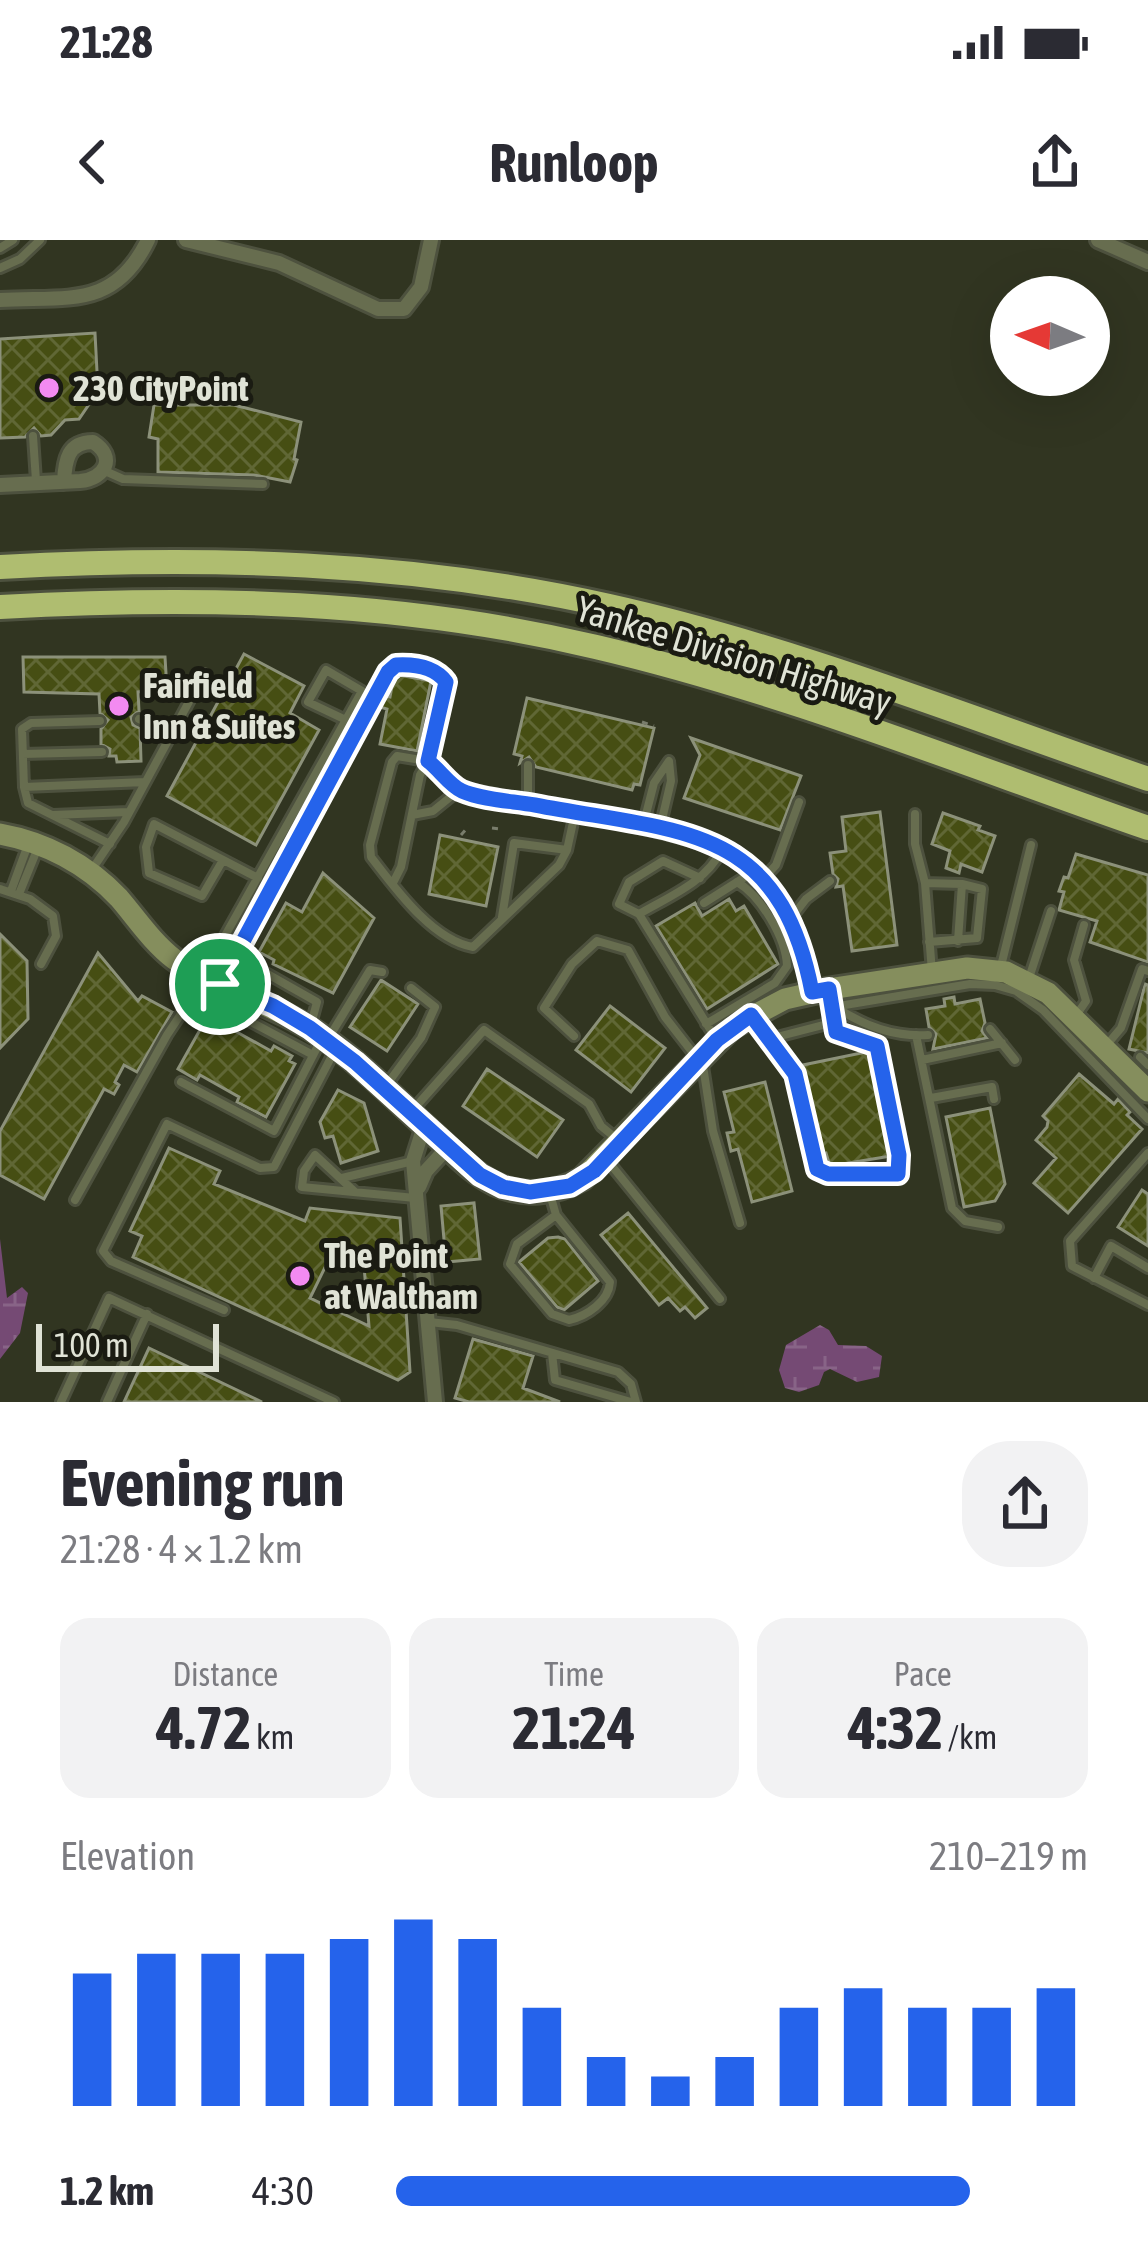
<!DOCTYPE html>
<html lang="en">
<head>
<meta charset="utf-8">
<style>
  body { margin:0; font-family:"Asap Condensed",sans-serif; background:#f2f2f3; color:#2b2b33; height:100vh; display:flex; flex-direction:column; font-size:45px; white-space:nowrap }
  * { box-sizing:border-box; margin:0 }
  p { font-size:39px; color:#7c7c81 }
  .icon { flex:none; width:66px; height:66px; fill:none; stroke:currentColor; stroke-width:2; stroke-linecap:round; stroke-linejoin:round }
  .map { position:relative; height:1162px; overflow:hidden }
  .drawer { display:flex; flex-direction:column; background:#fff; flex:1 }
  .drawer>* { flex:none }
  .needle { width:78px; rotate:272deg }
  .buttons { position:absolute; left:990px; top:36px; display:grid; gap:24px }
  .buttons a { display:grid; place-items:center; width:120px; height:120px; border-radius:50%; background:#fff; box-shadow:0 12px 48px #0002; font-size:60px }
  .scale { position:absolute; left:36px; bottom:30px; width:183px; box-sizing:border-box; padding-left:12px; border:6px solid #e0e3d6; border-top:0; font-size:33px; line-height:42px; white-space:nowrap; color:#e0e3d6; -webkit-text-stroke:9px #1a1b12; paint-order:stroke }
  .pin { position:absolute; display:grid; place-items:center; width:102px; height:102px; color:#fff; margin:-51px; border:6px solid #fff; border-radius:50%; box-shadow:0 3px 12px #0007 }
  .round { display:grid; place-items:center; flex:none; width:126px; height:126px; border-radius:48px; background:#f2f2f3 }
  .overview { display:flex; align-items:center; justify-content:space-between; height:204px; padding:0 60px }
  h1 { font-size:66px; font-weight:700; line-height:90px }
  .stats { display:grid; grid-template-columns:repeat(3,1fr); gap:18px; height:204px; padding:12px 60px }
  .stats div { display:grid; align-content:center; border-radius:30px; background:#f2f2f3; text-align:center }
  .stats b { font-size:60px; font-weight:700 }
  .stats small { font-size:33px; font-weight:400 }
  .stats p { font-size:33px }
  .chart { height:336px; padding:24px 60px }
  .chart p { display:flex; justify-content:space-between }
  .chart svg { width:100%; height:216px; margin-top:12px; stroke:#2563eb; stroke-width:6 }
  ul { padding:0 60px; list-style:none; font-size:39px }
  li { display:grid; grid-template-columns:192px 144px 1fr; align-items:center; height:90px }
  li i { height:30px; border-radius:15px; background:#2563eb }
  .status { display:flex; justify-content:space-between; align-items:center; height:84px; padding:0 60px; background:#fff; direction:ltr }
  .status svg { height:33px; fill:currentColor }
  header { display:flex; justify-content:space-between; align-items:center; height:156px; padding:0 60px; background:#fff; font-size:54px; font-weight:700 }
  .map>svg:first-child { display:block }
</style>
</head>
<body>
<div class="status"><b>21:28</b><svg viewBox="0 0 49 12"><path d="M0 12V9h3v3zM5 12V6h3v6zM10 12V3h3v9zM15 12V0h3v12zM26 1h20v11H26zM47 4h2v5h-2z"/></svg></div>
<header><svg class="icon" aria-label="back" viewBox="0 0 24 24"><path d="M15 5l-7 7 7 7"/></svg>Runloop<svg class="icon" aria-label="share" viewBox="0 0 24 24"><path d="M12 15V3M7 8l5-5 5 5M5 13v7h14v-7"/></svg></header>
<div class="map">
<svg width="1148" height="1162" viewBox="0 0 1148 1162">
  <defs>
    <pattern id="wetland-marsh" width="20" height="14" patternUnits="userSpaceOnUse" patternTransform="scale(3)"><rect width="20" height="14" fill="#754a74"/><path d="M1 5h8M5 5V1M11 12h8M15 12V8" fill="none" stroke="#886487"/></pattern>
    <pattern id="building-cross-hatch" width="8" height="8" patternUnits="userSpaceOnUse" patternTransform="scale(3)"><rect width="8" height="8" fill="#464e13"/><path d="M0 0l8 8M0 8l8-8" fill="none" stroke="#606735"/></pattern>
  </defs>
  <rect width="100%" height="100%" fill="#313521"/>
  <path fill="url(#wetland-marsh)" d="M 0,999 L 7,1058 L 22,1047 L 28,1053 L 20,1093 L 0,1119 Z
    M 820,1085 L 829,1090 L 838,1105 L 866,1106 L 882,1116 L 879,1137 L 857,1142 L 830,1129 L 824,1132 L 819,1145 L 799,1152 L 785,1148 L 779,1130 L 786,1105 Z"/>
  <path fill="url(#building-cross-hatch)" stroke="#8c917a" stroke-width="3" fill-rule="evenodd" d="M 95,93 L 98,151 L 79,179 L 65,180 L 51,195 L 41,196 L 34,188 L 25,197 L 0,198 L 0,99 Z
    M 154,165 L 234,165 L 301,182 L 294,219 L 297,220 L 290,242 L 254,235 L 158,232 L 158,199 L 149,197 Z
    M 244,414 L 304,446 L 290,473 L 319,490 L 256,605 L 167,556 Z
    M 23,417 L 165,417 L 167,450 L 138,452 L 139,471 L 131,477 L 133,485 L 140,488 L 141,521 L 117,522 L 116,516 L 109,516 L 110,509 L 101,504 L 101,489 L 108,480 L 100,473 L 99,454 L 24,452 Z
    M 399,435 L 431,441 L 417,511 L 380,504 L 387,469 L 380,467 L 382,461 L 384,456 L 390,457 L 393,441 Z
    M 527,458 L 654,488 L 640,545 L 634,544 L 632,550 L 536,527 L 529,517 L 520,523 L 522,516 L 514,514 Z
    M 691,498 L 801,536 L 780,590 L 684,558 L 700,515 Z
    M 880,572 L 897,705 L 852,711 L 843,646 L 836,647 L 838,639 L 833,634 L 830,613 L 846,611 L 842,577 Z
    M 943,573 L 980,586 L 978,590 L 995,596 L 982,632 L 961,624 L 959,633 L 946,628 L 950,611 L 932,604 Z
    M 440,595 L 498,607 L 486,666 L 429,654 Z
    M 1076,614 L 1148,635 L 1148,722 L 1090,702 L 1097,681 L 1059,670 L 1064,652 L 1059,651 L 1064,637 L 1068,638 Z
    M 323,633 L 374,678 L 333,753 L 273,724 L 274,720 L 259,712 L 286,663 L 302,672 Z
    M 729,659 L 736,671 L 744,666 L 778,724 L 707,769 L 656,686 L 695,663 L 702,676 Z
    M 0,694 L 27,721 L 28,779 L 0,808 Z
    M 98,713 L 138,761 L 142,756 L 172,772 L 137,832 L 124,825 L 115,842 L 119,845 L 114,854 L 104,849 L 44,959 L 0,935 L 0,891 Z
    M 381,740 L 418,764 L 387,811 L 350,787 Z
    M 1145,744 L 1148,745 L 1148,813 L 1129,809 Z
    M 954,757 L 955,764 L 980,759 L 985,783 L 982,791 L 987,798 L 933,809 L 936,794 L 929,787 L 926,769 L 945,766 L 944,759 Z
    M 610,766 L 665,808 L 631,852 L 576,810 Z
    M 210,772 L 228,782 L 226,786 L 271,811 L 274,806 L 292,816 L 289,821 L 295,824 L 266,877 L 237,862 L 239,857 L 200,835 L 197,840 L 178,829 Z
    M 866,812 L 870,813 L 891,916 L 830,926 L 826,913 L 822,914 L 803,825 Z
    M 487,829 L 563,880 L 537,917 L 463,866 Z
    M 1079,834 L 1114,864 L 1118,859 L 1130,872 L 1127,875 L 1142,889 L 1068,973 L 1034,943 L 1056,918 L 1036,900 L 1047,887 L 1048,881 L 1043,876 Z
    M 765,842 L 792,951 L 752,962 L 738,909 L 731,911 L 727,893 L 734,892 L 724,852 Z
    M 338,850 L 364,863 L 378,911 L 341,923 L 333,896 L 325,898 L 320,882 Z
    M 990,868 L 1005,944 L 995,961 L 964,967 L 946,877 Z
    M 169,908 L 220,931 L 214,944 L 305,981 L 310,968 L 400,978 L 410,1132 L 398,1140 L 133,1017 L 142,996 L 130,991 ZM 333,1011 L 363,1014 L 369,1086 L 310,1058 Z
    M 1142,950 L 1148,954 L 1148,1006 L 1118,987 Z
    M 474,963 L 480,1019 L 446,1022 L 441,966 Z
    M 628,973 L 707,1068 L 695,1078 L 685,1067 L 680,1071 L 668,1058 L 659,1065 L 601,995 Z
    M 558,997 L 565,999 L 598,1041 L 564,1070 L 557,1067 L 519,1022 L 548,998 Z
    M 473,1099 L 533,1116 L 523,1148 L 560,1162 L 469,1162 L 455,1158 Z
    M 149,1108 L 262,1162 L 124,1162 Z"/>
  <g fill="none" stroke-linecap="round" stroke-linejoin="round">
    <defs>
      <path id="lane" d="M 0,8 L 13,0
        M 0,28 L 20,19 L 40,0
        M 33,196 L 36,241
        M 105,231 L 123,239 L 263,244
        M 139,479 L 172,493
        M 23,514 L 102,512
        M 24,547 L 22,489 L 31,483 L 100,481
        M 528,562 L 528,525
        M 915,574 L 915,604 L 925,643 L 932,732
        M 53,575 L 128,572
        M 412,575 L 433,571 L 459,550 L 427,521 L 397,516 L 392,522 L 370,605 L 371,617 C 395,648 432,700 473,707 L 559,625 L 567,610 L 575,573
        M 643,586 L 654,543 L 669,521 L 671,541 L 660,588
        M 110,604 L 28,563 L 24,547 L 145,542
        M 223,620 L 202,656 L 149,633 L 146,607 L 154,584 L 258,638
        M 91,631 L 124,582 L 204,434
        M 700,638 L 663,621 L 629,642 L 619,664 L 639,674 C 668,657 706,642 721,611
        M 764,638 L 776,625 L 799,562
        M 925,643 L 962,644 L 982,649 L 977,698 L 929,702
        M 0,649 L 30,659 L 53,676 L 56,696 L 41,724
        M 11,651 L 29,602
        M 19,654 L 39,605
        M 704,663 L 753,632
        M 639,674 L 716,799
        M 502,677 L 514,603 L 567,610
        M 792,677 L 806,659 L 830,641
        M 958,701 L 962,644
        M 234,715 L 317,762 L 311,784
        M 1001,726 L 1031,605
        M 203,735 L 362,451 L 326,430 L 308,462 L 346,480
        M 1029,738 L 1051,671
        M 221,741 L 388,432 C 404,417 438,426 447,445 L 432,514 L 420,535 L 401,627 L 393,643
        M 227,753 L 221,766 L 313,815
        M 833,767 L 970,744 L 995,745 L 1016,751 L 1043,770 L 1148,879
        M 835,767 C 865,786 893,797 928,795
        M 1075,777 L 1086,761 L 1074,720 L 1084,685
        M 755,781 L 795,834 L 817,929 L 828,934 L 898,934 L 899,915 L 877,806 L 842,797 L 831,783
        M 706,784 L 775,743 L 787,726 C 786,698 761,656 737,642
        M 990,789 L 1015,820
        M 916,795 L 952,968 L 965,981 L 998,987
        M 574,796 L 544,768 L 572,724 L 597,701 L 628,710 L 665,777 L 703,826 L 713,891 L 740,983
        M 328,799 L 370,730 L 382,732
        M 769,799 L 831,783 L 833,767 L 829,751
        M 1105,807 L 1121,788 L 1142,729 L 1148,731
        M 1140,817 L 1148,825
        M 922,820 L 1002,803
        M 181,842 L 274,891 L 322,798
        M 385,847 L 421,798 L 435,767 L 411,748
        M 931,858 L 992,847 L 994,859
        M 411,872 L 484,790 L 589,864 L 601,886 L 618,900
        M 1148,913 L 1070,1001 L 1072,1026 L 1148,1065
        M 607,920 L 720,1059
        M 342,938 L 413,921
        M 355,952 L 315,915 L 304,931 L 302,947 L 415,958
        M 550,954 L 556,975 L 610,1042 C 609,1061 587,1076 569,1080 L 552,1074 L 510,1024 L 517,1004 L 556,975
        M 75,960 L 167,795 L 204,739
        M 1094,1038 L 1111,1006 L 1148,1028
        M 224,1070 L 111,1021 L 103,1011 L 167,884 L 260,928 L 274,927 L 336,808
        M 429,1082 L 457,1085 L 618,1132 L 631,1144 L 636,1162
        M 552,1113 L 555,1140 L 631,1162
        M 61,1162 L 109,1058 L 334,1162
        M 107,1162 L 147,1074"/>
      <path id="street" d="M 186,0 L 279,23 L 378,69 L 404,69 L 421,47 L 431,0
        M 1098,0 L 1148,22
        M 0,60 C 67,56 114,70 148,0
        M 0,245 L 80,241 C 105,239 117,217 93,202 C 68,202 65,220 64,242
        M 459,550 C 514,561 569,571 624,582 C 742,606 789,626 812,752
        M 424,886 L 413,921 L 435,1162
        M 419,947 L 426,931 L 448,907"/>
      <path id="secondary" d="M 0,594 C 45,602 87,624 119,658 C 137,679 152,702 174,719 C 218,752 275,763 320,795 C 363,825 399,863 438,898 C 455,914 472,933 495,944 C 523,957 555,954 582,939 L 732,787 L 785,759 L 829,749 L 967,728 L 1006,732 L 1048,753 L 1148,851"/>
      <path id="highway" d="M 0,327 C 205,316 408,321 609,366 C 793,407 970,478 1148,539
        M 0,367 C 201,356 399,360 596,407 C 784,451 966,525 1148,588"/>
    </defs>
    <use href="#lane" stroke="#4d513e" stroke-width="14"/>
    <use href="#street" stroke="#4d513e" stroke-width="20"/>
    <use href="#secondary" stroke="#4d513e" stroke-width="27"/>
    <use href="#highway" stroke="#4d513e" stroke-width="30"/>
    <path stroke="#797d6c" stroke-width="3" stroke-dasharray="6 6" stroke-linecap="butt" d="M 642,482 L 654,486
      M 492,588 L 500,589
      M 461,595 L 469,586"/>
    <use href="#lane" stroke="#676d4f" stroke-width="8"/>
    <use href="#street" stroke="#676d4f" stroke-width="14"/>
    <use href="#secondary" stroke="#858e5d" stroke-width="21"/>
    <use href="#highway" stroke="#afbd70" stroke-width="24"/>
  </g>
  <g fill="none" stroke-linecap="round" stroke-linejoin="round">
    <defs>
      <path id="route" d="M 396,425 C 414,424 434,426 446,442 L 428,521 C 439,529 450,546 462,551 C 483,560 512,561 535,565 C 679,593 779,582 812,752 L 829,749 L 836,792 L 877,806 L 899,915 L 898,934 L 828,934 L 817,929 L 795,834 L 751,775 L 717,800 L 594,931 L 570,946 L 530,952 L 503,947 L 480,935 L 355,822 L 310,788 L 273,766 L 220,744 L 388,432 Z"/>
    </defs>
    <use href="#route" stroke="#fff" stroke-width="24"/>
    <use href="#route" stroke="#2563eb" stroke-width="15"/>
  </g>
  <g fill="#f38af1" stroke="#1a1b12" stroke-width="4.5">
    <circle cx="49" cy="148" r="12"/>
    <circle cx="119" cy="466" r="12"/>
    <circle cx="300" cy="1036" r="12"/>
  </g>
  <g text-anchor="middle" stroke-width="10" stroke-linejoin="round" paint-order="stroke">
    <g font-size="36" font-weight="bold" fill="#e0e3d6" stroke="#1a1b12" text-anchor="start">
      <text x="73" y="161">230 CityPoint</text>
      <text x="143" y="458">Fairfield<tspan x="143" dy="41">Inn &amp; Suites</tspan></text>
      <text x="324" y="1028">The Point<tspan x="324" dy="41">at Waltham</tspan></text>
    </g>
    <g font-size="36" fill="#e0e3d6" stroke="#1a1b12">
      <text transform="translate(734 415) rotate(17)" y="13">Yankee Division Highway</text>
    </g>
  </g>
</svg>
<div class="buttons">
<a><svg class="needle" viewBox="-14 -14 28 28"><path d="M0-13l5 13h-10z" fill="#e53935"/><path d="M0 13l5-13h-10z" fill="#7c7c81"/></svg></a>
</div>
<div class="scale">100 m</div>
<div class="pin" style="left:220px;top:744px;background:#1e9e55"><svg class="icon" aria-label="arrive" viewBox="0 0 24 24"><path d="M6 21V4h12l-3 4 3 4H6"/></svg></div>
</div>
<section class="drawer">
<div class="overview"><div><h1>Evening run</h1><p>21:28 · 4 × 1.2 km</p></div><a class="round"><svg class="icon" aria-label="share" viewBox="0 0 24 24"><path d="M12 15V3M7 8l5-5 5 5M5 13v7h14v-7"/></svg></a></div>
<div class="stats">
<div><p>Distance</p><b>4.72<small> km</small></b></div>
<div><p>Time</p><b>21:24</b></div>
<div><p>Pace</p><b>4:32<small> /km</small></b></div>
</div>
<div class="chart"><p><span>Elevation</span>210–219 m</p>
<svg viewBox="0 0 160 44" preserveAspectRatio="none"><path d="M5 44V17M15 44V13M25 44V13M35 44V13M45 44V10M55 44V6M65 44V10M75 44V24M85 44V34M95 44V38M105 44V34M115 44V24M125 44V20M135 44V24M145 44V24M155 44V20"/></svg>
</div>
<ul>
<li><b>1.2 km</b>4:30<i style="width:83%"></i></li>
</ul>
</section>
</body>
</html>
